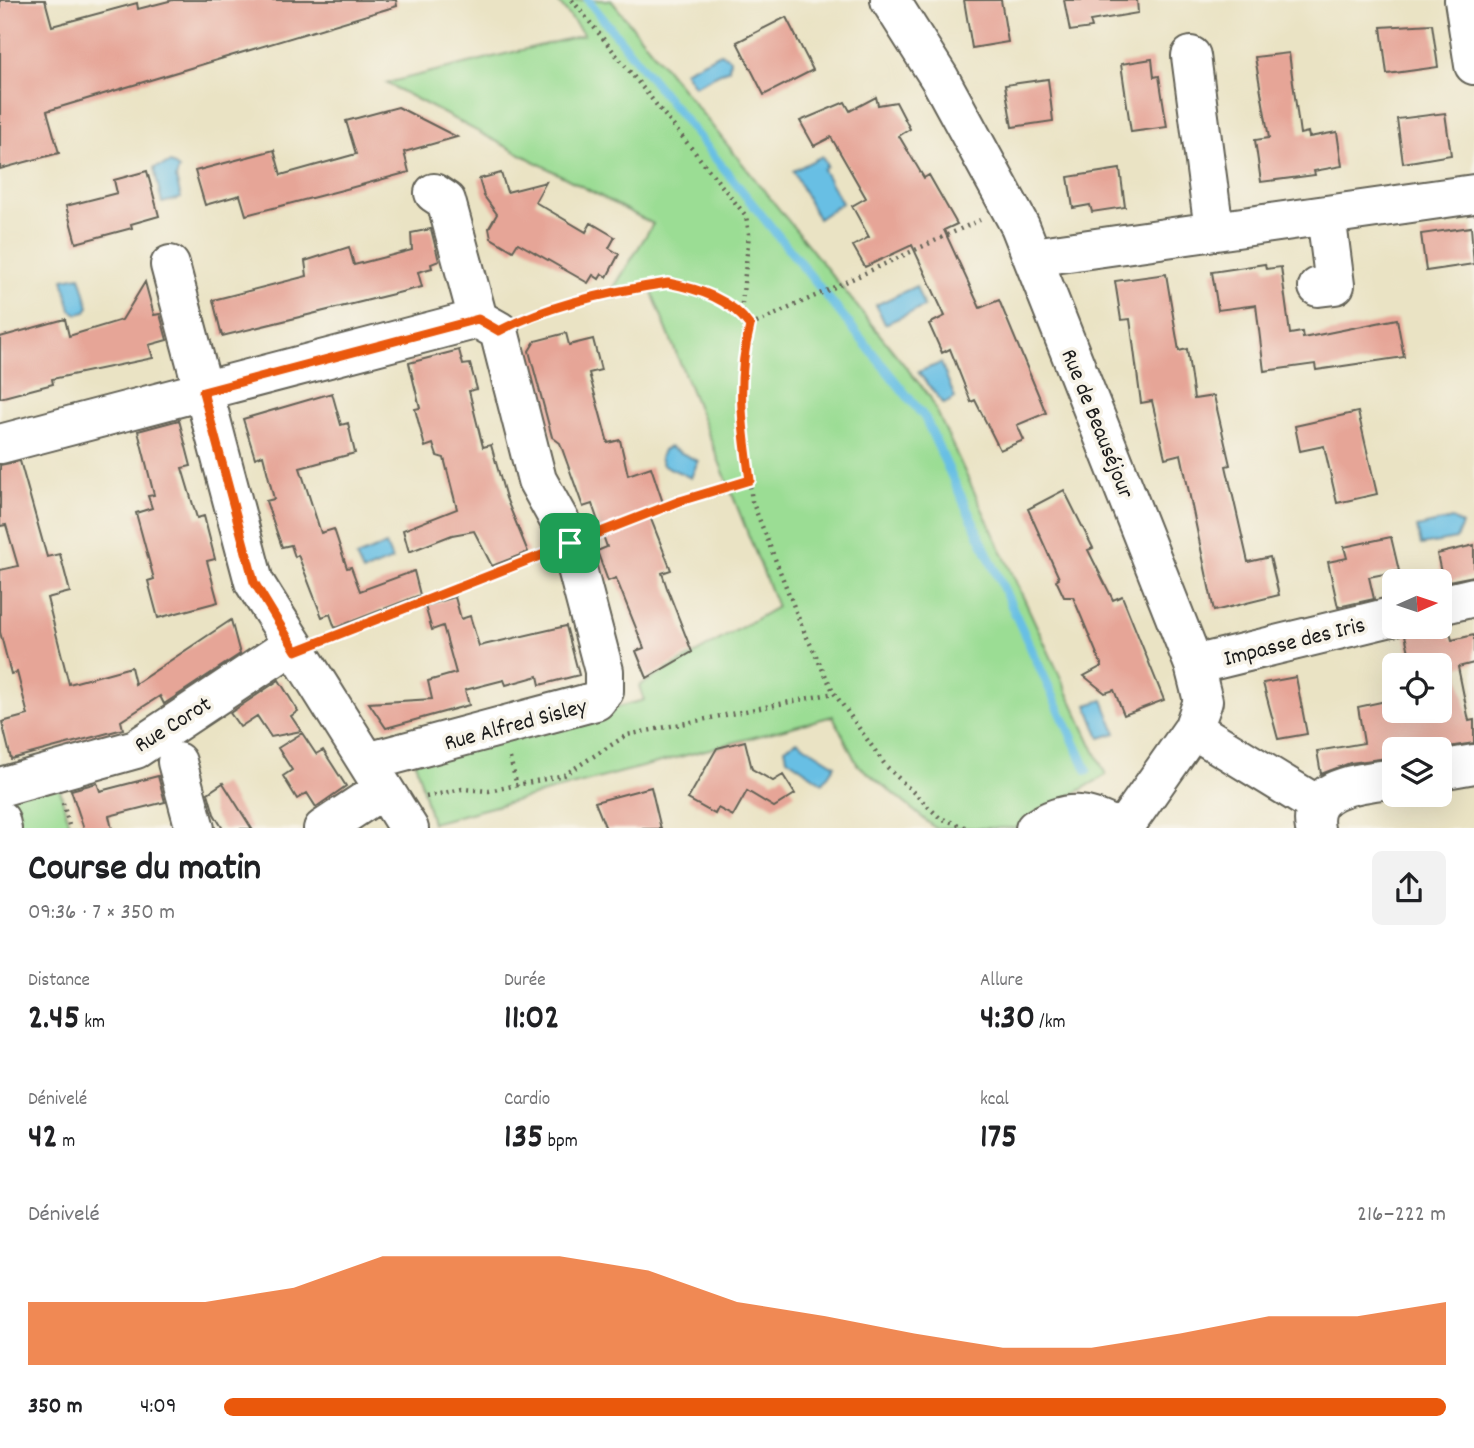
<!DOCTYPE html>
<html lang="fr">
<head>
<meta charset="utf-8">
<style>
  body { margin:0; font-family:Dekko,sans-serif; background:#f2f2f2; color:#202124; height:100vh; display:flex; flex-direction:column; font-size:26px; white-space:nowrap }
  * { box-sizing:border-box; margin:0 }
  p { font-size:23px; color:#757577 }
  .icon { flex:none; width:38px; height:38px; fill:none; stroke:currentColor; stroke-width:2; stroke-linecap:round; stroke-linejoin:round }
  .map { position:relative; height:828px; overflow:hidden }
  .drawer { display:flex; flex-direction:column; background:#fff; flex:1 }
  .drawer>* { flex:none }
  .needle { width:46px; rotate:87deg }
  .buttons { position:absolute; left:1382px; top:569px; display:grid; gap:14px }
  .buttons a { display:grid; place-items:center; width:70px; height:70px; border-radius:10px; background:#fff; box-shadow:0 7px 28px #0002; font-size:35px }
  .pin { position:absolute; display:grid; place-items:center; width:60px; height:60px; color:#fff; margin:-30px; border-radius:14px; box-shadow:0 4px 10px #0006 }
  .round { display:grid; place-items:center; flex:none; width:74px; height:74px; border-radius:10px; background:#f2f2f2 }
  .summary { display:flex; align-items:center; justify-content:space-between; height:119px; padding:0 28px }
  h1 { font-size:38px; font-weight:700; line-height:52px }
  .stats { display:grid; grid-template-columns:repeat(3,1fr); gap:10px; height:119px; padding:7px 28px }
  .stats div { display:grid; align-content:center }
  .stats b { font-size:35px; font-weight:700 }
  .stats small { font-size:19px; font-weight:400 }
  .stats p { font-size:19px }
  .chart { height:196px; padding:14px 28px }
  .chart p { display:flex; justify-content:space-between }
  .chart svg { width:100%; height:126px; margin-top:7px; fill:#ea580c; opacity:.7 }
  ul { padding:0 28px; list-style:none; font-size:23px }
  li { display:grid; grid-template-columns:112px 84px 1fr; align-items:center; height:52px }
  li i { height:18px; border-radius:9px; background:#ea580c }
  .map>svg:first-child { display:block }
</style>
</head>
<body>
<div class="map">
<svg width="1474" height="829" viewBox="0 0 1474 829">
  <rect width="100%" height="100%" fill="#f7f3e8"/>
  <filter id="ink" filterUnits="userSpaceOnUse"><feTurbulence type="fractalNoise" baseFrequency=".0143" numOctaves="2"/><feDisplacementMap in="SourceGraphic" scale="14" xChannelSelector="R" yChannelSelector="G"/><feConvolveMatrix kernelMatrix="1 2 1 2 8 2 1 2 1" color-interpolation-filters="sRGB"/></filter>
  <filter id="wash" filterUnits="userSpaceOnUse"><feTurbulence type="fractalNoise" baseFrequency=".00686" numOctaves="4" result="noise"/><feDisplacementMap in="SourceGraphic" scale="28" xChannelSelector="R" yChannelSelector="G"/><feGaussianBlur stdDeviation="1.57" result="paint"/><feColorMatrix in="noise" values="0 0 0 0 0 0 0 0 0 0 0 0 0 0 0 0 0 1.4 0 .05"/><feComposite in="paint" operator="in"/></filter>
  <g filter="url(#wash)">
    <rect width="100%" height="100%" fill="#eae3c4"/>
    <path fill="#9bdd94" stroke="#5c7c58" stroke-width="2" d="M 557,0 L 611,0 L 930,397 L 1106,775 L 1015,828 L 935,828 L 857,764 L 833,716 L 432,823 L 415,761 L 644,700 L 639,686 L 777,607 L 651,290 L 607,299 L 653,224 L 386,83 L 584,35 Z
      M 55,771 L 70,828 L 0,829 L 0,787 Z"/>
    <path fill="#67bfe4" stroke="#426e80" stroke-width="2" d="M 721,53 L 730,59 L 729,69 L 694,86 L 684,71 Z
      M 822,156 L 827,166 L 823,170 L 842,203 L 818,219 L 793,171 Z
      M 171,163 L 179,169 L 176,178 L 181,198 L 162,203 L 154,168 Z
      M 80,276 L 89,307 L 86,312 L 78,314 L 71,310 L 63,279 Z
      M 916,286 L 924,307 L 885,324 L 876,305 Z
      M 941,363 L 955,398 L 944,404 L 918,372 Z
      M 669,447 L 698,461 L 691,478 L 663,465 L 660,458 L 663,450 Z
      M 1452,519 L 1462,525 L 1456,539 L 1421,545 L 1417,527 Z
      M 386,545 L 392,560 L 363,572 L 356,557 Z
      M 1103,700 L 1116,733 L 1100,738 L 1087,705 Z
      M 797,741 L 835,765 L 823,783 L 787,758 L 785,748 Z"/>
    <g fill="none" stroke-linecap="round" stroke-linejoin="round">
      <path stroke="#67bfe4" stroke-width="9" d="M 588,0 L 925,418 L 1087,770"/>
    </g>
    <g id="blocks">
      <path fill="#e6a597" d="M 0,0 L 45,0 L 52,26 L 137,3 L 138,9 L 173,0 L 396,0 L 397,6 L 47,111 L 59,153 L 0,169 Z
        M 964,0 L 1001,0 L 1008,42 L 972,48 Z
        M 1064,0 L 1137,0 L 1138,13 L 1090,21 L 1092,28 L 1070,31 Z
        M 786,17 L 813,70 L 764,95 L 737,42 Z
        M 1432,24 L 1438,67 L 1387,74 L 1381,27 Z
        M 1289,53 L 1300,134 L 1308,132 L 1309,137 L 1337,132 L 1342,166 L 1314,171 L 1315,175 L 1261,182 L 1255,140 L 1269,138 L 1255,57 Z
        M 1152,59 L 1154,77 L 1159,76 L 1167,127 L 1131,132 L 1121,64 Z
        M 1048,79 L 1053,121 L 1012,127 L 1005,85 Z
        M 876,97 L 878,105 L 896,102 L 910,129 L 899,136 L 924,178 L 929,175 L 957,224 L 944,230 L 980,308 L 999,300 L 1046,413 L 1017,425 L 1024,440 L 1000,450 L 975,400 L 971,402 L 950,349 L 942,353 L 929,324 L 945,316 L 912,245 L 865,267 L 853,246 L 869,237 L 852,206 L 866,198 L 831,137 L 814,146 L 800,121 L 845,102 L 850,111 Z
        M 398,107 L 457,137 L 404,152 L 409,172 L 350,188 L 246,215 L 240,195 L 205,205 L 195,171 L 274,150 L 281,175 L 356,154 L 346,121 Z
        M 1445,113 L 1451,155 L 1403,163 L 1397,119 Z
        M 1120,169 L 1125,207 L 1092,212 L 1090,205 L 1073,208 L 1068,177 Z
        M 147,171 L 159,216 L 131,224 L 132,228 L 76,243 L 66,206 L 117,193 L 114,180 Z
        M 501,173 L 507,192 L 546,182 L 535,202 L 586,232 L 591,223 L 615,237 L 609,248 L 619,254 L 607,277 L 602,274 L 599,279 L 593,275 L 588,283 L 518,243 L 513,251 L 491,238 L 489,228 L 497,214 L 484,196 L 479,179 Z
        M 1471,227 L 1474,264 L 1426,271 L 1421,234 Z
        M 431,229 L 439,261 L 431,264 L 432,268 L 418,272 L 422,287 L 222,336 L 213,300 L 307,276 L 305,261 L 349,247 L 354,265 L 412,250 L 411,233 Z
        M 1265,264 L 1266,269 L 1281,267 L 1290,334 L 1302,332 L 1303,338 L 1397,319 L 1404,357 L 1316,370 L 1315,364 L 1264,371 L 1256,305 L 1218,310 L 1212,272 Z
        M 1166,274 L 1179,351 L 1187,349 L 1194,399 L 1214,396 L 1230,465 L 1226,466 L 1248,562 L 1270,557 L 1279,595 L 1214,611 L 1181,454 L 1165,458 L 1152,401 L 1141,403 L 1130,319 L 1121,320 L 1115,281 Z
        M 145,282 L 154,315 L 160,314 L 167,340 L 149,345 L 153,358 L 52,379 L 53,384 L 0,398 L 0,337 L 65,319 L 69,336 L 122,320 Z
        M 566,333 L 569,345 L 593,339 L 601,370 L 589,373 L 608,443 L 620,440 L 628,475 L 651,467 L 663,503 L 647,509 L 671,570 L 662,573 L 667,588 L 692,652 L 647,678 L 636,651 L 644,648 L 616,578 L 608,581 L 597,551 L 607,547 L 592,504 L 583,507 L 560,443 L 552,437 L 529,351 L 535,341 Z
        M 459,350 L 463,365 L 470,364 L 477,389 L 469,391 L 483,447 L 491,445 L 506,498 L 528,552 L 492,566 L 474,531 L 452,535 L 409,552 L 403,530 L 457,509 L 444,458 L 437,456 L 433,444 L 425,447 L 415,409 L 420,408 L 409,363 Z
        M 332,393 L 341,425 L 348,423 L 355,453 L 300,468 L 321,533 L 334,529 L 347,568 L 351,567 L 360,591 L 414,571 L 420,595 L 335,628 L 330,614 L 322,617 L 298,555 L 295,557 L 291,545 L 282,547 L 266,501 L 274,499 L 263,455 L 255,458 L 243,419 Z
        M 1358,412 L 1377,494 L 1337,503 L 1324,446 L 1300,451 L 1295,426 Z
        M 179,420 L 191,466 L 182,468 L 197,518 L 204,516 L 215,559 L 207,561 L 218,602 L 158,618 L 148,581 L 154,579 L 136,513 L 152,508 L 148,496 L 154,495 L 138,431 Z
        M 20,461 L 47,557 L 60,554 L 70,592 L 47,598 L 69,684 L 131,667 L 135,684 L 231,620 L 240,654 L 164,704 L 160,696 L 121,721 L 123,729 L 11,759 L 2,722 L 28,715 L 17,672 L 11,674 L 0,632 L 0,570 L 18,566 L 6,525 L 0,526 L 0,465 Z
        M 1064,490 L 1093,548 L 1088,550 L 1113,600 L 1122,596 L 1164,700 L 1124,715 L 1114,690 L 1105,693 L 1084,676 L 1102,666 L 1073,597 L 1064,597 L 1056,580 L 1059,578 L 1028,509 Z
        M 1391,537 L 1399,571 L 1369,577 L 1374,599 L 1338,607 L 1328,562 L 1347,558 L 1344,547 Z
        M 1474,545 L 1474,576 L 1443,582 L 1437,554 Z
        M 455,597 L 461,619 L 470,616 L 479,646 L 566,626 L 579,675 L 540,685 L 538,676 L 506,685 L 504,680 L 465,690 L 469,705 L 386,728 L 369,703 L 432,699 L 428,681 L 456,673 L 443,626 L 432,630 L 425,606 Z
        M 1413,626 L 1443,626 L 1445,633 L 1450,633 L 1452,640 L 1474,635 L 1474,663 L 1458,667 L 1469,721 L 1474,720 L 1474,743 L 1435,749 L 1395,749 L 1395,757 L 1350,763 L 1321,774 L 1317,751 L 1364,743 L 1358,707 L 1395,699 L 1395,710 L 1440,710 L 1440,665 L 1412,665 L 1405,635 Z
        M 1296,677 L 1307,734 L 1278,739 L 1263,683 Z
        M 279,680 L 298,711 L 291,716 L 301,731 L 271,737 L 257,716 L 240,727 L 230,713 Z
        M 302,733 L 316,754 L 323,750 L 346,786 L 316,807 L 307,793 L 297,799 L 283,776 L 292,770 L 278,748 Z
        M 745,741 L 752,769 L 773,781 L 783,775 L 795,794 L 774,807 L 747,791 L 733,816 L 718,808 L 715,814 L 688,799 L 717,748 Z
        M 158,776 L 165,802 L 109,816 L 112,829 L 84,829 L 71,790 L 97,783 L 100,791 Z
        M 223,783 L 252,829 L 223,829 L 214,814 L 208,793 Z
        M 651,787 L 661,829 L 606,829 L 595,802 Z"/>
    </g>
  </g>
  <g filter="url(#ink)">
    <use href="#blocks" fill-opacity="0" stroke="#646257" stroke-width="2"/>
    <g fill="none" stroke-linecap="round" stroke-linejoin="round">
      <defs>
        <path id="minor" d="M 890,0 L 940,79 L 1020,226 L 1194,665 L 1203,701 L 1193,729 L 1317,805
          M 1464,0 L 1474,65
          M 1191,56 L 1214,230
          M 434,193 L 446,201 L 478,319
          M 1033,257 L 1474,194
          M 170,265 L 254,582 L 409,829
          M 1318,287 L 1335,285 L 1326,215
          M 0,444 L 478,319 L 499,331 L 537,480 L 569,538 L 604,671 L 604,691 L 596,701 L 367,762
          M 1440,605 L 1474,597
          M 1194,665 L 1395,616
          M 177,762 L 195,829
          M 1440,770 L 1474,764
          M 0,787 L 136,749 L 292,645
          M 0,820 L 2,829
          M 323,829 L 383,789
          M 1035,829 C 1067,808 1087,812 1118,829
          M 1123,829 L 1193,729
          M 1315,829 C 1306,784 1365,783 1395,778"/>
      </defs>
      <use href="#minor" stroke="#646257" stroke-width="42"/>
      <path stroke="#646257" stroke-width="4.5" stroke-dasharray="2 5" stroke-linecap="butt" d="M 572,0 L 746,216 L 749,234 L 741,313 L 750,326 L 741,362 L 740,411 L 752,501 L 802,627 L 834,693 L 886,766 L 940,818 L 970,829
        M 527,316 C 574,301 650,274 698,289 C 712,293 727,305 741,313
        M 750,326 L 980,220
        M 599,532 L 679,501 L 749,480
        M 329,638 L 539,555
        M 510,758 L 517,786
        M 426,797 L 462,789 L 489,791 L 564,775 L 627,735 L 834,693
        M 63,803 L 70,829"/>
      <use href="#minor" stroke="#fff" stroke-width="38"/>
    </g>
  </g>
  <g fill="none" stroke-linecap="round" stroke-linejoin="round" filter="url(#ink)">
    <defs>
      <path id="route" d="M 668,283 C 699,289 731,299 750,326 C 736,382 742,424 750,480 L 680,501 L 296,651 L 254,582 L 203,392 L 478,319 L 499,331 C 550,304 611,291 668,283 Z"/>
    </defs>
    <use href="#route" stroke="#fff" stroke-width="14"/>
    <use href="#route" stroke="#ea580c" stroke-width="9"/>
  </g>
  <g text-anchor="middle" stroke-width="7" stroke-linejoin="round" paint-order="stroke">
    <g font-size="23" fill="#1c1c1c" stroke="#f7f3e8">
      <text transform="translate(1099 423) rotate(68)" y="8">Rue de Beauséjour</text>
      <text transform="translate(1294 640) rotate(-14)" y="8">Impasse des Iris</text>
      <text transform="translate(172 723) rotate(-32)" y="8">Rue Corot</text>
      <text transform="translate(515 723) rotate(-15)" y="8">Rue Alfred Sisley</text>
    </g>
  </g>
</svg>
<div class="buttons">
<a><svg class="needle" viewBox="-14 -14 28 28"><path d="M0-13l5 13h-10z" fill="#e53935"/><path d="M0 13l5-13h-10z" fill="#757577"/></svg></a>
<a><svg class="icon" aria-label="locate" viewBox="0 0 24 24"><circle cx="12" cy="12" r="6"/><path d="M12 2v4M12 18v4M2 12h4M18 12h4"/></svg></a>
<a><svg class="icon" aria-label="layers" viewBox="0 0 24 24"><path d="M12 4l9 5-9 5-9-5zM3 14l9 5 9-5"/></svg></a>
</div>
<div class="pin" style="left:570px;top:543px;background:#1e9e55"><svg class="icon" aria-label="arrive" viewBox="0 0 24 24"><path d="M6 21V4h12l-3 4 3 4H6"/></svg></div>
</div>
<section class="drawer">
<div class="summary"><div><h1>Course du matin</h1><p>09:36 · 7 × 350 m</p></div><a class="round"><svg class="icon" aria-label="share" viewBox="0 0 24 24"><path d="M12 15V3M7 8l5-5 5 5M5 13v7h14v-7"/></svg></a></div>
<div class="stats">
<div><p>Distance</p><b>2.45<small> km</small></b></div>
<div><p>Durée</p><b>11:02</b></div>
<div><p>Allure</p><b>4:30<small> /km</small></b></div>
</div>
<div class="stats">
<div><p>Dénivelé</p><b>42<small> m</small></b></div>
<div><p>Cardio</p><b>135<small> bpm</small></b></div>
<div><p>kcal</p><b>175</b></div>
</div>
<div class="chart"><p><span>Dénivelé</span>216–222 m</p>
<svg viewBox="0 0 160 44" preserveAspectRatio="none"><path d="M0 44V22L10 22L20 22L30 17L40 6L50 6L60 6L70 11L80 22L90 27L100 33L110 38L120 38L130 33L140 27L150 27L160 22V44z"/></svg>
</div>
<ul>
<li><b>350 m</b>4:09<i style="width:100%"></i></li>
</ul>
</section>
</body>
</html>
